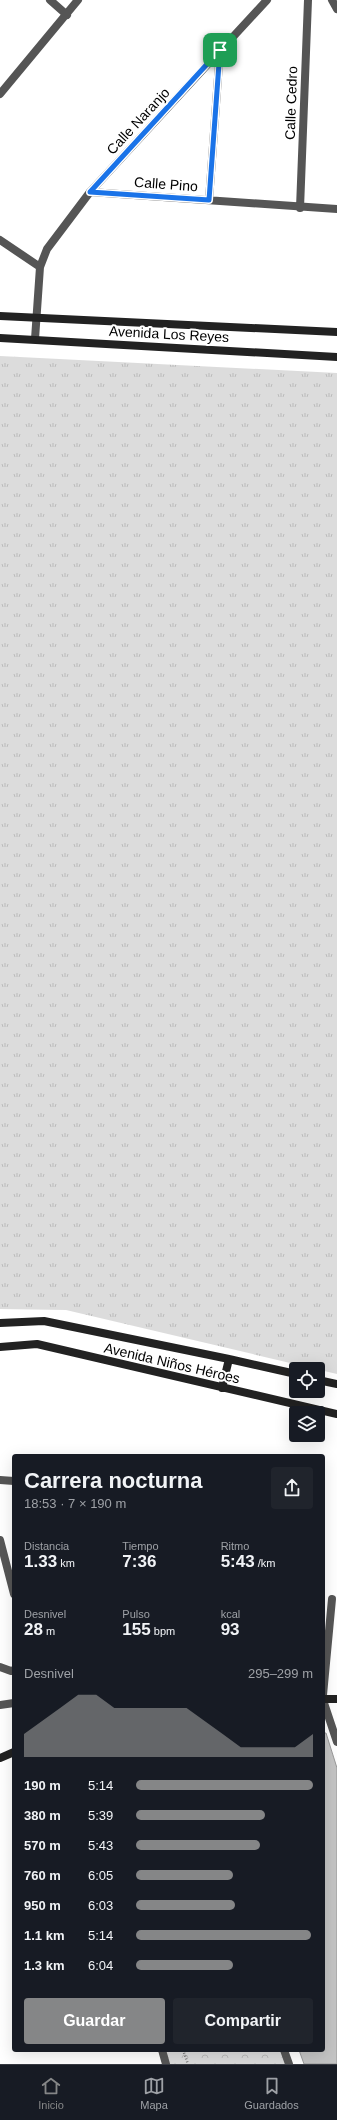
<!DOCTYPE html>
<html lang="es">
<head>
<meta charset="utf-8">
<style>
  body { margin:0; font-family:Arial,sans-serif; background:#20242c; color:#f1f3f6; height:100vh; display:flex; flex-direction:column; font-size:15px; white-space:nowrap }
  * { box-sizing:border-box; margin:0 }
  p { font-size:13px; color:#9ea1a6 }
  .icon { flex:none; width:22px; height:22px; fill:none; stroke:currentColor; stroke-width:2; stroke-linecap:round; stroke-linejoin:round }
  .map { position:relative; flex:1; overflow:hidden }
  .side { position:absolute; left:12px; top:1454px; width:313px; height:598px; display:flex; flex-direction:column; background:#171b24; border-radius:4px; box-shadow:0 4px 16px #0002 }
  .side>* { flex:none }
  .tools { position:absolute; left:289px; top:1362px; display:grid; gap:8px }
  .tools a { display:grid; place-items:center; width:36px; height:36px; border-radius:4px; background:#171b24; box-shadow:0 4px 16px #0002; font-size:20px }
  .pin { position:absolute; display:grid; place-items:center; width:34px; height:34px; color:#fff; margin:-17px; border-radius:8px; box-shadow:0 2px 6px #0006 }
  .round { display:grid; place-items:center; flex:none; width:42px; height:42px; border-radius:4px; background:#20242c }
  .headline { display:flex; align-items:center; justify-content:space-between; height:68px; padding:0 12px }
  h1 { font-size:22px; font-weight:700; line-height:30px }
  .metrics { display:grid; grid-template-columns:repeat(3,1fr); gap:6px; height:68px; padding:4px 12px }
  .metrics div { display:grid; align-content:center }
  .metrics b { font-size:17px; font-weight:700 }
  .metrics small { font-size:11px; font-weight:400 }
  .metrics p { font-size:11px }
  .chart { height:112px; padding:8px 12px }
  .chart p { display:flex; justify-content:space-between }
  .chart svg { width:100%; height:72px; margin-top:4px; fill:#858687; opacity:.7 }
  .primary-button { display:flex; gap:8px; margin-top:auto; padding:8px 12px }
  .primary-button a { flex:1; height:46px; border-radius:4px; background:#858687; color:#fff; font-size:16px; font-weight:700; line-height:46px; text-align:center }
  .primary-button a+a { background:#20242c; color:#f1f3f6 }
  ul { padding:0 12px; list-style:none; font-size:13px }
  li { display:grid; grid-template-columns:64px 48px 1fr; align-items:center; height:30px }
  li i { height:10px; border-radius:5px; background:#858687 }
  .dock { display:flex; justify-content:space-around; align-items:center; height:56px; border-top:1px solid #363941; background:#171b24; font-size:11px; color:#9ea1a6 }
  .dock a { display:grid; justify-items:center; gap:2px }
  .dock .active { color:#858687 }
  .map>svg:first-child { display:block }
</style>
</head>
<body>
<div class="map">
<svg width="337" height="2064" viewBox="0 0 337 2064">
  <defs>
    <pattern id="grass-tufts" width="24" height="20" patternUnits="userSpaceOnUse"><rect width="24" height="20" fill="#dcdcdc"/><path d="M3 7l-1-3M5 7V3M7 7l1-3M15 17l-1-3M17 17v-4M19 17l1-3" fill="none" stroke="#bbb"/></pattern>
    <pattern id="park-crowns" width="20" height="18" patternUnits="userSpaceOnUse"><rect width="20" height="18" fill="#dcdcdc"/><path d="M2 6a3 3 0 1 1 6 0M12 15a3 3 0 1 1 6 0" fill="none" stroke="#bbb"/></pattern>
  </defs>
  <rect width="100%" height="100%" fill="#fff"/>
  <path fill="url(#grass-tufts)" d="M 0,356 L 337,373 L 337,1374 L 66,1310 L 0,1309 Z"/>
  <path fill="url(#park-crowns)" d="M 162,2050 L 283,2050 L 288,2064 L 167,2064 Z"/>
  <path fill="#c4c4c4" stroke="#999" d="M 323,1733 L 326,1733 L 337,1768 L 337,2064 L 304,2064 L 299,2050 L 323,2050 Z"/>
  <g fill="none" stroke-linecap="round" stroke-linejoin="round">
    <path stroke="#777" stroke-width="2.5" stroke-dasharray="1 2" stroke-linecap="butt" d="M 183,2050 L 188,2064"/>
    <path stroke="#555" stroke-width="8" d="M 323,1695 L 332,1599"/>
    <path stroke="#555" stroke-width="8" d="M 50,0 L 67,15
      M 332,0 L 337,9
      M 0,94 L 78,0
      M 90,192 L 337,209
      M 209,200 L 220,50
      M 300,208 L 308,0
      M 0,240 L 40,267 L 35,339
      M 40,267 L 47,249 L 90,192 L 267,0
      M 0,1480 L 14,1481
      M 0,1540 L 14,1594
      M 0,1667 L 11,1671 L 14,1670
      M 323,1700 L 337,1742
      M 0,1705 L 14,1703
      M 162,2050 L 166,2064
      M 284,2050 L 289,2064"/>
    <path stroke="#222" stroke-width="8" d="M 0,316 L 337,332
      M 0,338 L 337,357
      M 0,1323 L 44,1321 L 229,1359 L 296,1374
      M 0,1347 L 37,1344 L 337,1414
      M 318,1380 L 337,1384
      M 222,1388 L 229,1359
      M 323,1699 L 337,1699
      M 0,1758 L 14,1752"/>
  </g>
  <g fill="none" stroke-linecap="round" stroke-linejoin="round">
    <defs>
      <path id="route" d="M 220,50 L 209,200 L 90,192 Z"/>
    </defs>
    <use href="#route" stroke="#fff" stroke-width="8"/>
    <use href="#route" stroke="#1a73e8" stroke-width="5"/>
  </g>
  <g text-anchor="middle" stroke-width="4" stroke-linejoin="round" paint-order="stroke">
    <g font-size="14" fill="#000" stroke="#fff">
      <text transform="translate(291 103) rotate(-88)" y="5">Calle Cedro</text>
      <text transform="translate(138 121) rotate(-47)" y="5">Calle Naranjo</text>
      <text transform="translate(166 184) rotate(4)" y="5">Calle Pino</text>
      <text transform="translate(169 334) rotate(3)" y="5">Avenida Los Reyes</text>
      <text transform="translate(172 1363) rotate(13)" y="5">Avenida Niños Héroes</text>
    </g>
  </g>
</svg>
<div class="tools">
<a><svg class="icon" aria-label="locate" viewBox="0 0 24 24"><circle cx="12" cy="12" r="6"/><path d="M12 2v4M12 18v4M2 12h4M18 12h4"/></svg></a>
<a><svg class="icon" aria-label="layers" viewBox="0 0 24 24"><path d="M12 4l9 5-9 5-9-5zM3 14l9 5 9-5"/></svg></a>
</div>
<div class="pin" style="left:220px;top:50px;background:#1e9e55"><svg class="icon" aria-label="arrive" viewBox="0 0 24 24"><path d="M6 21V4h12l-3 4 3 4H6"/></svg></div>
<section class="side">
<div class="headline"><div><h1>Carrera nocturna</h1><p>18:53 · 7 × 190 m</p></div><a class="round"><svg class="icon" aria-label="share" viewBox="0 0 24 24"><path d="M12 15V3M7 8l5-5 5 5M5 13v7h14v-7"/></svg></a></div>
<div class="metrics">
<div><p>Distancia</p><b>1.33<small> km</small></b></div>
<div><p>Tiempo</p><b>7:36</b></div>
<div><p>Ritmo</p><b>5:43<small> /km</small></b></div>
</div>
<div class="metrics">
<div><p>Desnivel</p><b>28<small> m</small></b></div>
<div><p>Pulso</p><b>155<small> bpm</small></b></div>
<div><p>kcal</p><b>93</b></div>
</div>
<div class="chart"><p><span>Desnivel</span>295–299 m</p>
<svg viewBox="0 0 160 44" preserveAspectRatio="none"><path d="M0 44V30L10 22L20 14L30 6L40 6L50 14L60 14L70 14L80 14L90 14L100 22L110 30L120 38L130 38L140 38L150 38L160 30V44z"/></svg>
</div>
<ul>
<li><b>190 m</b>5:14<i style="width:100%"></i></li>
<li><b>380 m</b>5:39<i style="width:73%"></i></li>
<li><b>570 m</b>5:43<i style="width:70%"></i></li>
<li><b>760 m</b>6:05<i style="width:55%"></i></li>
<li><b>950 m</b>6:03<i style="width:56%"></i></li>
<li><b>1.1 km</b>5:14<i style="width:99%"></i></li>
<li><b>1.3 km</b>6:04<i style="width:55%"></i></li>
</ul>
<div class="primary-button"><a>Guardar</a><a>Compartir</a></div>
</section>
</div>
<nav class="dock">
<a class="active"><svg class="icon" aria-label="home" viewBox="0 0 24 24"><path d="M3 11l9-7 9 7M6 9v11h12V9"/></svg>Inicio</a>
<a><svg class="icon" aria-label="map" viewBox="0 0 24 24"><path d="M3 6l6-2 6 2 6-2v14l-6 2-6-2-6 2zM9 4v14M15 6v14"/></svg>Mapa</a>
<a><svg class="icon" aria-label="saved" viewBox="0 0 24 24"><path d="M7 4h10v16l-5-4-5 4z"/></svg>Guardados</a>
</nav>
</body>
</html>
